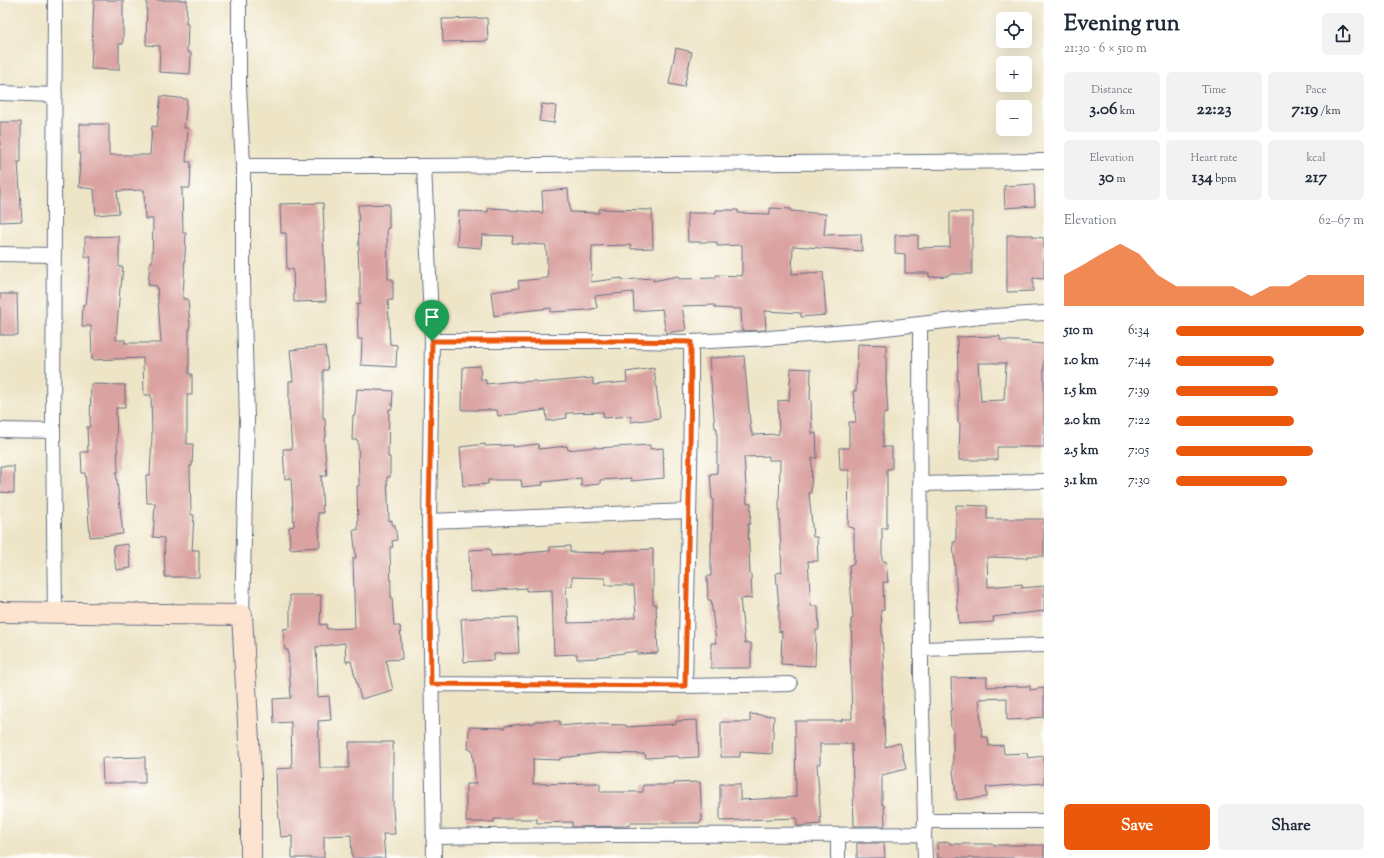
<!DOCTYPE html>
<html lang="en">
<head>
<meta charset="utf-8">
<style>
  body { margin:0; font-family:"Sorts Mill Goudy",serif; background:#f2f2f3; color:#1f2937; height:100vh; display:flex; flex-direction:column; font-size:15px; white-space:nowrap }
  * { box-sizing:border-box; margin:0 }
  p { font-size:13px; color:#747a83 }
  .icon { flex:none; width:22px; height:22px; fill:none; stroke:currentColor; stroke-width:2; stroke-linecap:round; stroke-linejoin:round }
  .map { position:relative; flex:1; overflow:hidden }
  .drawer { display:flex; flex-direction:column; background:#fff; width:340px }
  .drawer>* { flex:none }
  .controls { position:absolute; left:996px; top:12px; display:grid; gap:8px }
  .controls a { display:grid; place-items:center; width:36px; height:36px; border-radius:6px; background:#fff; box-shadow:0 4px 16px #0002; font-size:20px }
  .pin { position:absolute; display:grid; place-items:center; width:34px; height:34px; color:#fff; margin:-41px -17px; border-radius:50% 50% 50% 0; rotate:-45deg; box-shadow:0 0 4px #0007 }
  .pin .icon { rotate:45deg }
  .round { display:grid; place-items:center; flex:none; width:42px; height:42px; border-radius:6px; background:#f2f2f3 }
  .head { display:flex; align-items:center; justify-content:space-between; height:68px; padding:0 20px }
  h1 { font-size:22px; font-weight:800; line-height:30px }
  .metrics { display:grid; grid-template-columns:repeat(3,1fr); gap:6px; height:68px; padding:4px 20px }
  .metrics div { display:grid; align-content:center; border-radius:6px; background:#f2f2f3; text-align:center }
  .metrics b { font-size:17px; font-weight:800 }
  .metrics small { font-size:11px; font-weight:400 }
  .metrics p { font-size:11px }
  .chart { height:112px; padding:8px 20px }
  .chart p { display:flex; justify-content:space-between }
  .chart svg { width:100%; height:72px; margin-top:4px; fill:#ea580c; opacity:.7 }
  .button { display:flex; gap:8px; margin-top:auto; padding:8px 20px }
  .button a { flex:1; height:46px; border-radius:6px; background:#ea580c; color:#fff; font-size:16px; font-weight:800; line-height:46px; text-align:center }
  .button a+a { background:#f2f2f3; color:#1f2937 }
  ul { padding:0 20px; list-style:none; font-size:13px }
  li { display:grid; grid-template-columns:64px 48px 1fr; align-items:center; height:30px }
  li i { height:10px; border-radius:5px; background:#ea580c }
  main { display:flex; flex:1; min-height:0 }
  .map>svg:first-child { display:block }
</style>
</head>
<body>
<main>
<div class="map">
<svg width="1044" height="858" viewBox="0 0 1044 858">
  <rect width="100%" height="100%" fill="#fdfcf7"/>
  <filter id="ink" filterUnits="userSpaceOnUse"><feTurbulence type="fractalNoise" baseFrequency=".025" numOctaves="2"/><feDisplacementMap in="SourceGraphic" scale="8" xChannelSelector="R" yChannelSelector="G"/><feConvolveMatrix kernelMatrix="1 2 1 2 8 2 1 2 1" color-interpolation-filters="sRGB"/></filter>
  <filter id="wash" filterUnits="userSpaceOnUse"><feTurbulence type="fractalNoise" baseFrequency=".012" numOctaves="4" result="noise"/><feDisplacementMap in="SourceGraphic" scale="16" xChannelSelector="R" yChannelSelector="G"/><feGaussianBlur stdDeviation="0.9" result="paint"/><feColorMatrix in="noise" values="0 0 0 0 0 0 0 0 0 0 0 0 0 0 0 0 0 1.4 0 .05"/><feComposite in="paint" operator="in"/></filter>
  <g filter="url(#wash)">
    <rect width="100%" height="100%" fill="#eee5c7"/>
    <g id="blocks">
      <path fill="#daa2a0" fill-rule="evenodd" d="M 94,0 L 123,0 L 123,44 L 119,44 L 119,70 L 91,69 Z
        M 147,0 L 187,0 L 186,24 L 188,24 L 187,52 L 191,53 L 190,74 L 159,72 L 160,46 L 146,45 Z
        M 487,18 L 488,41 L 443,42 L 442,19 Z
        M 676,48 L 692,52 L 684,87 L 669,84 Z
        M 161,96 L 187,99 L 184,128 L 188,128 L 186,162 L 191,162 L 190,188 L 182,188 L 183,233 L 186,233 L 183,299 L 188,299 L 190,327 L 189,327 L 189,374 L 192,374 L 192,395 L 187,395 L 187,444 L 193,444 L 192,466 L 190,466 L 191,515 L 194,515 L 192,550 L 199,550 L 199,577 L 165,577 L 164,538 L 153,537 L 155,503 L 147,503 L 146,475 L 150,475 L 152,437 L 151,395 L 144,395 L 143,358 L 92,360 L 91,326 L 82,326 L 83,304 L 86,305 L 91,257 L 85,257 L 85,237 L 119,236 L 119,267 L 123,267 L 121,287 L 120,287 L 116,340 L 125,340 L 125,343 L 161,343 L 157,286 L 148,285 L 150,262 L 152,262 L 153,219 L 145,219 L 144,190 L 117,191 L 119,213 L 96,215 L 94,189 L 78,187 L 81,153 L 79,153 L 79,124 L 109,124 L 109,155 L 150,155 L 152,126 L 157,127 Z
        M 542,104 L 556,106 L 554,123 L 539,121 Z
        M 0,122 L 21,122 L 21,162 L 18,162 L 22,221 L 0,222 Z
        M 1034,184 L 1035,206 L 1005,208 L 1004,186 Z
        M 568,189 L 570,212 L 599,213 L 599,209 L 652,210 L 653,248 L 631,249 L 631,245 L 592,246 L 591,282 L 622,278 L 622,280 L 653,278 L 653,281 L 678,276 L 679,279 L 716,278 L 716,275 L 742,276 L 742,245 L 717,246 L 717,242 L 688,242 L 687,213 L 716,213 L 716,210 L 738,210 L 738,213 L 770,214 L 770,208 L 791,209 L 791,211 L 826,214 L 824,235 L 861,234 L 862,251 L 793,246 L 792,274 L 823,272 L 826,315 L 801,317 L 801,313 L 765,311 L 766,330 L 742,331 L 741,309 L 715,308 L 715,305 L 682,306 L 686,330 L 666,333 L 662,309 L 634,311 L 633,292 L 595,296 L 597,308 L 587,310 L 551,312 L 551,308 L 515,312 L 494,316 L 491,292 L 519,288 L 518,281 L 548,278 L 546,245 L 512,243 L 513,236 L 482,235 L 481,248 L 457,246 L 459,211 L 488,212 L 488,208 L 509,209 L 509,210 L 543,213 L 542,191 Z
        M 323,203 L 324,231 L 323,231 L 326,301 L 294,302 L 293,269 L 287,269 L 286,233 L 281,233 L 280,204 Z
        M 389,204 L 389,228 L 387,228 L 388,279 L 393,279 L 393,300 L 388,300 L 390,344 L 397,345 L 396,367 L 361,365 L 362,339 L 358,339 L 357,304 L 360,305 L 360,269 L 359,269 L 358,250 L 359,250 L 358,205 Z
        M 950,212 L 972,212 L 972,274 L 948,274 L 948,276 L 929,277 L 929,273 L 905,273 L 905,254 L 895,253 L 895,235 L 918,235 L 918,248 L 950,247 Z
        M 1007,235 L 1033,235 L 1033,237 L 1044,238 L 1044,279 L 1033,278 L 1033,291 L 1007,292 Z
        M 0,294 L 17,294 L 18,335 L 0,335 Z
        M 1000,336 L 1000,340 L 1031,342 L 1031,343 L 1044,344 L 1044,447 L 997,447 L 997,460 L 959,460 L 960,423 L 958,423 L 958,401 L 959,401 L 957,372 L 958,372 L 957,337 ZM 978,363 L 1006,363 L 1004,400 L 981,401 Z
        M 858,344 L 886,345 L 886,381 L 888,413 L 883,414 L 883,447 L 892,447 L 892,469 L 887,469 L 887,528 L 882,528 L 882,561 L 886,561 L 888,582 L 883,582 L 884,610 L 881,610 L 884,671 L 882,671 L 883,719 L 884,719 L 885,747 L 900,743 L 906,769 L 882,775 L 882,805 L 884,805 L 885,825 L 884,826 L 854,826 L 852,744 L 820,744 L 820,764 L 817,764 L 821,824 L 797,826 L 797,818 L 720,821 L 720,784 L 740,784 L 740,800 L 796,797 L 795,721 L 842,721 L 842,719 L 852,719 L 850,648 L 852,648 L 851,619 L 853,619 L 849,565 L 854,564 L 854,528 L 848,527 L 849,470 L 840,470 L 839,448 L 849,448 L 849,422 L 856,422 L 853,391 L 856,391 Z
        M 325,346 L 328,370 L 323,370 L 323,418 L 325,418 L 326,437 L 324,438 L 327,476 L 321,476 L 323,513 L 318,513 L 320,547 L 290,549 L 289,527 L 294,526 L 291,478 L 285,479 L 283,449 L 292,449 L 289,410 L 289,381 L 293,381 L 290,350 Z
        M 744,356 L 751,432 L 752,432 L 752,435 L 779,434 L 778,401 L 789,400 L 791,368 L 811,369 L 810,400 L 811,400 L 812,434 L 816,433 L 817,458 L 812,458 L 811,493 L 809,493 L 813,537 L 817,537 L 818,561 L 808,561 L 811,606 L 818,606 L 819,630 L 816,630 L 815,666 L 781,664 L 782,631 L 779,632 L 779,608 L 776,573 L 782,572 L 779,511 L 780,460 L 769,460 L 769,456 L 744,457 L 747,503 L 751,503 L 750,524 L 748,524 L 750,574 L 751,574 L 752,598 L 740,599 L 745,643 L 751,643 L 751,668 L 711,668 L 711,643 L 716,643 L 711,600 L 708,600 L 707,576 L 711,576 L 711,542 L 712,542 L 713,499 L 712,499 L 710,474 L 717,473 L 717,428 L 715,428 L 709,358 Z
        M 480,366 L 481,380 L 486,380 L 486,384 L 515,381 L 515,382 L 537,381 L 537,383 L 593,378 L 593,385 L 627,382 L 626,372 L 654,368 L 660,418 L 631,422 L 631,416 L 604,418 L 603,412 L 566,413 L 567,418 L 547,421 L 546,410 L 498,416 L 497,410 L 462,410 L 463,367 Z
        M 91,384 L 125,385 L 125,408 L 116,408 L 118,472 L 116,472 L 123,534 L 90,537 L 85,473 L 82,473 L 81,452 L 88,452 L 87,427 L 90,427 Z
        M 357,389 L 393,391 L 392,409 L 389,409 L 388,457 L 390,457 L 390,477 L 387,477 L 389,521 L 392,520 L 392,525 L 395,525 L 397,540 L 392,541 L 393,547 L 390,547 L 391,597 L 392,597 L 394,626 L 400,626 L 402,659 L 386,660 L 393,690 L 361,699 L 351,661 L 346,662 L 345,643 L 316,647 L 318,697 L 329,696 L 331,720 L 318,721 L 320,768 L 349,768 L 349,742 L 393,742 L 393,809 L 395,834 L 383,834 L 385,858 L 352,858 L 351,835 L 324,836 L 324,858 L 292,858 L 292,836 L 281,837 L 277,799 L 276,769 L 292,768 L 291,722 L 274,723 L 273,699 L 291,698 L 288,650 L 285,650 L 283,629 L 290,628 L 290,595 L 321,595 L 320,625 L 326,624 L 327,629 L 355,628 L 353,558 L 356,558 L 353,530 L 358,530 L 357,486 L 359,486 L 358,440 L 352,440 L 353,415 L 355,415 Z
        M 485,444 L 485,446 L 513,445 L 513,447 L 538,444 L 539,449 L 567,446 L 568,450 L 596,447 L 596,448 L 650,445 L 650,449 L 663,448 L 664,478 L 631,481 L 631,478 L 600,480 L 600,484 L 581,486 L 581,478 L 542,482 L 543,485 L 522,487 L 521,480 L 488,480 L 488,484 L 463,486 L 460,447 Z
        M 0,466 L 14,466 L 14,493 L 0,492 Z
        M 956,505 L 987,506 L 987,519 L 1044,519 L 1044,556 L 1027,556 L 1027,558 L 987,557 L 988,587 L 1022,584 L 1022,588 L 1044,586 L 1044,611 L 993,617 L 994,622 L 959,624 L 953,542 L 956,542 Z
        M 128,544 L 131,568 L 116,570 L 113,546 Z
        M 570,546 L 570,552 L 605,553 L 605,551 L 653,549 L 653,604 L 656,604 L 658,653 L 637,654 L 637,651 L 597,657 L 597,658 L 577,659 L 577,654 L 554,655 L 552,590 L 526,591 L 526,588 L 470,592 L 469,550 L 490,549 L 491,556 L 525,554 L 525,553 L 550,551 L 550,547 ZM 572,577 L 605,578 L 605,585 L 628,585 L 628,586 L 634,586 L 636,617 L 602,622 L 568,623 L 566,586 L 572,586 Z
        M 491,617 L 491,618 L 517,617 L 519,653 L 494,654 L 494,660 L 464,662 L 461,619 Z
        M 987,677 L 987,687 L 1030,686 L 1030,690 L 1044,688 L 1044,717 L 1030,718 L 1030,719 L 1007,720 L 1007,698 L 979,699 L 982,737 L 988,737 L 989,746 L 1003,745 L 1004,754 L 1027,753 L 1028,758 L 1044,756 L 1044,783 L 986,787 L 987,797 L 957,800 L 953,771 L 953,728 L 951,728 L 950,710 L 952,710 L 951,678 Z
        M 750,714 L 774,716 L 772,754 L 740,752 L 740,757 L 721,757 L 721,722 L 750,722 Z
        M 697,720 L 699,757 L 679,758 L 678,756 L 646,758 L 645,754 L 600,753 L 560,758 L 560,760 L 533,759 L 533,784 L 600,783 L 600,792 L 643,792 L 643,785 L 674,785 L 674,783 L 700,782 L 702,821 L 700,821 L 700,823 L 629,823 L 629,826 L 572,827 L 572,822 L 537,823 L 537,819 L 494,819 L 494,822 L 466,822 L 466,784 L 476,784 L 472,749 L 468,749 L 469,727 L 505,728 L 505,726 L 535,723 L 535,721 L 560,721 L 560,726 L 595,723 L 595,724 L 626,725 L 626,727 L 676,724 L 676,721 Z
        M 145,757 L 145,783 L 103,783 L 102,758 Z
        M 950,842 L 950,844 L 994,844 L 994,845 L 1044,845 L 1044,858 L 938,858 L 937,843 Z
        M 857,843 L 884,843 L 885,858 L 857,858 Z"/>
    </g>
  </g>
  <g filter="url(#ink)">
    <use href="#blocks" fill-opacity="0" stroke="#656f83" stroke-width="1"/>
    <g fill="none" stroke-linecap="round" stroke-linejoin="round">
      <defs>
        <path id="street" d="M 239,0 L 239,87 L 243,166 L 243,279 L 247,419 L 242,615
          M 0,93 L 55,95
          M 243,166 L 424,166 L 1044,161
          M 424,166 L 432,341 L 429,521 L 434,858
          M 0,254 L 54,255
          M 432,341 L 630,341 L 691,342 L 769,338 L 860,331 L 920,324
          M 691,342 C 692,457 687,572 685,686 L 790,684
          M 0,430 L 53,431
          M 920,484 L 1044,481
          M 429,521 L 688,511
          M 55,613 L 53,431 L 55,0
          M 922,649 L 1044,645
          M 431,684 L 685,686
          M 925,821 L 1044,821
          M 433,837 C 597,833 760,836 924,834
          M 838,858 L 838,835
          M 925,858 L 924,834 L 925,821 L 921,673 L 920,324 L 980,317 L 1044,313"/>
        <path id="secondary" d="M 0,612 L 242,615 L 251,777 L 251,858"/>
      </defs>
      <use href="#street" stroke="#656f83" stroke-width="16"/>
      <use href="#secondary" stroke="#656f83" stroke-width="22"/>
      <use href="#street" stroke="#fff" stroke-width="14"/>
      <use href="#secondary" stroke="#fde4d0" stroke-width="20"/>
    </g>
  </g>
  <g fill="none" stroke-linecap="round" stroke-linejoin="round" filter="url(#ink)">
    <defs>
      <path id="route" d="M 432,341 L 630,341 L 691,342 C 691,457 687,572 685,686 L 431,684 L 429,521 Z"/>
    </defs>
    <use href="#route" stroke="#fff" stroke-width="8"/>
    <use href="#route" stroke="#ea580c" stroke-width="5"/>
  </g>
</svg>
<div class="controls">
<a><svg class="icon" aria-label="locate" viewBox="0 0 24 24"><circle cx="12" cy="12" r="6"/><path d="M12 2v4M12 18v4M2 12h4M18 12h4"/></svg></a>
<a>+</a>
<a>−</a>
</div>
<div class="pin" style="left:432px;top:341px;background:#1e9e55"><svg class="icon" aria-label="arrive" viewBox="0 0 24 24"><path d="M6 21V4h12l-3 4 3 4H6"/></svg></div>
</div>
<section class="drawer">
<div class="head"><div><h1>Evening run</h1><p>21:30 · 6 × 510 m</p></div><a class="round"><svg class="icon" aria-label="share" viewBox="0 0 24 24"><path d="M12 15V3M7 8l5-5 5 5M5 13v7h14v-7"/></svg></a></div>
<div class="metrics">
<div><p>Distance</p><b>3.06<small> km</small></b></div>
<div><p>Time</p><b>22:23</b></div>
<div><p>Pace</p><b>7:19<small> /km</small></b></div>
</div>
<div class="metrics">
<div><p>Elevation</p><b>30<small> m</small></b></div>
<div><p>Heart rate</p><b>134<small> bpm</small></b></div>
<div><p>kcal</p><b>217</b></div>
</div>
<div class="chart"><p><span>Elevation</span>62–67 m</p>
<svg viewBox="0 0 160 44" preserveAspectRatio="none"><path d="M0 44V25L10 19L20 12L30 6L40 12L50 25L60 32L70 32L80 32L90 32L100 38L110 32L120 32L130 25L140 25L150 25L160 25V44z"/></svg>
</div>
<ul>
<li><b>510 m</b>6:34<i style="width:100%"></i></li>
<li><b>1.0 km</b>7:44<i style="width:52%"></i></li>
<li><b>1.5 km</b>7:39<i style="width:54%"></i></li>
<li><b>2.0 km</b>7:22<i style="width:63%"></i></li>
<li><b>2.5 km</b>7:05<i style="width:73%"></i></li>
<li><b>3.1 km</b>7:30<i style="width:59%"></i></li>
</ul>
<div class="button"><a>Save</a><a>Share</a></div>
</section>
</main>
</body>
</html>
